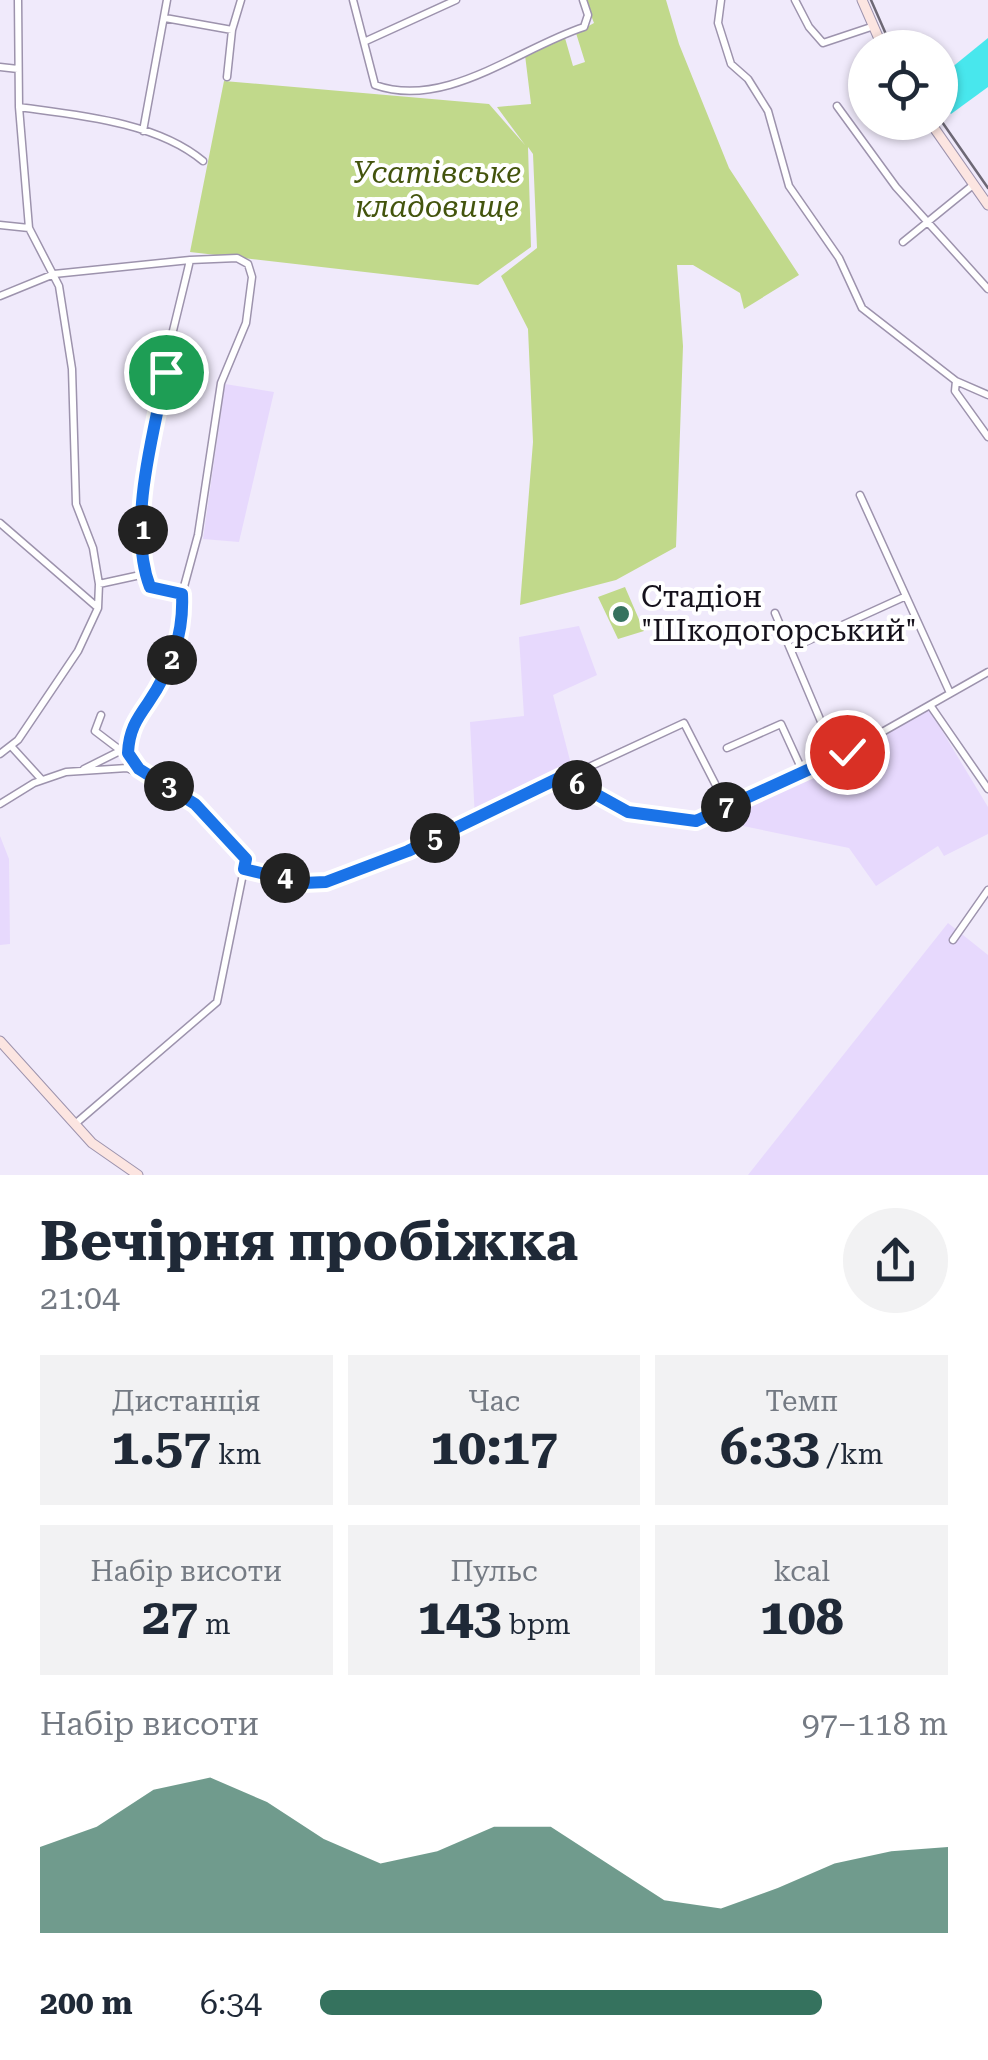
<!DOCTYPE html>
<html lang="uk">
<head>
<meta charset="utf-8">
<style>
  body { margin:0; font-family:"Roboto Serif",serif; background:#f2f2f3; color:#1f2937; height:100vh; display:flex; flex-direction:column; font-size:38px; white-space:nowrap }
  * { box-sizing:border-box; margin:0 }
  p { font-size:32px; color:#747a83 }
  .icon { flex:none; width:55px; height:55px; fill:none; stroke:currentColor; stroke-width:2; stroke-linecap:round; stroke-linejoin:round }
  .map { position:relative; height:1175px; overflow:hidden }
  .drawer { display:flex; flex-direction:column; background:#fff; flex:1 }
  .drawer>* { flex:none }
  .fabs { position:absolute; left:848px; top:30px; display:grid; gap:20px }
  .fabs a { display:grid; place-items:center; width:110px; height:110px; border-radius:50%; background:#fff; box-shadow:0 2px 8px #0004; font-size:50px }
  .pin { position:absolute; display:grid; place-items:center; width:85px; height:85px; color:#fff; margin:-42px; border:5px solid #fff; border-radius:50%; box-shadow:0 2px 10px #0007 }
  .km { position:absolute; width:50px; height:50px; margin:-25px; border-radius:50%; background:#222; color:#fff; font-size:28px; line-height:50px; text-align:center }
  .round { display:grid; place-items:center; flex:none; width:105px; height:105px; border-radius:52px; background:#f2f2f3 }
  .overview { display:flex; align-items:center; justify-content:space-between; height:170px; padding:0 40px }
  h1 { font-size:55px; font-weight:700; line-height:75px }
  .figures { display:grid; grid-template-columns:repeat(3,1fr); gap:15px; height:170px; padding:10px 40px }
  .figures div { display:grid; align-content:center; border-radius:0px; background:#f2f2f3; text-align:center }
  .figures b { font-size:50px; font-weight:700 }
  .figures small { font-size:28px; font-weight:400 }
  .figures p { font-size:28px }
  .chart { height:280px; padding:20px 40px }
  .chart p { display:flex; justify-content:space-between }
  .chart svg { width:100%; height:180px; margin-top:10px; fill:#35725e; opacity:.7 }
  ul { padding:0 40px; list-style:none; font-size:32px }
  li { display:grid; grid-template-columns:160px 120px 1fr; align-items:center; height:75px }
  li i { height:25px; border-radius:12px; background:#35725e }
  .map>svg:first-child { display:block }
</style>
</head>
<body>
<div class="map">
<svg width="988" height="1175" viewBox="0 0 988 1175">
  <rect width="100%" height="100%" fill="#f0eafb"/>
  <path fill="#e7d9fd" d="M 225,384 L 274,392 L 239,542 L 203,539 Z
    M 579,626 L 597,675 L 553,695 L 572,768 L 475,819 L 470,722 L 524,716 L 519,637 Z
    M 929,709 L 988,807 L 988,834 L 944,856 L 938,846 L 876,886 L 849,848 L 743,826 L 740,805 L 837,761 Z
    M 0,836 L 9,859 L 10,944 L 0,945 Z
    M 948,923 L 988,955 L 988,1175 L 748,1175 Z"/>
  <path fill="#c1d98b" d="M 585,0 L 666,0 L 679,44 L 729,168 L 799,275 L 744,309 L 740,293 L 693,265 L 677,265 L 683,346 L 676,547 L 616,580 L 520,605 L 533,442 L 528,329 L 501,276 L 537,248 L 533,154 L 528,147 L 531,247 L 478,285 L 190,252 L 224,81 L 489,104 L 525,145 L 497,107 L 531,104 L 525,55 L 565,38 L 573,66 L 585,62 L 576,33 L 594,23 Z
    M 625,587 L 644,631 L 618,639 L 598,597 Z"/>
  <path fill="#48e7ed" d="M 988,38 L 988,87 L 951,114 L 940,101 L 940,77 Z"/>
  <g fill="none" stroke-linecap="round" stroke-linejoin="round">
    <defs>
      <path id="street" d="M 353,0 L 375,85 C 446,110 519,48 584,27 L 588,15 L 583,0
        M 721,0 L 718,23 L 731,64 L 748,79 L 768,111 L 789,186 L 839,258 L 862,308 L 956,381 L 955,391 L 988,437
        M 795,0 L 809,27 L 823,43 L 874,26
        M 165,18 L 232,30
        M 366,41 L 456,0
        M 0,67 L 18,69
        M 227,77 L 232,30 L 241,0
        M 837,106 L 896,187 L 988,289
        M 19,107 C 78,115 157,122 203,161
        M 143,131 L 167,0
        M 0,225 L 29,228
        M 903,242 L 973,185
        M 0,296 L 54,274 L 190,260 C 172,341 120,512 151,587 L 182,594
        M 956,381 L 988,395
        M 860,495 L 950,693
        M 0,523 L 97,607
        M 99,584 L 145,574
        M 775,613 L 836,757
        M 792,648 L 904,597
        M 930,705 L 988,789
        M 101,715 L 95,731 L 120,750
        M 11,746 L 42,780
        M 727,748 L 781,724 L 803,772
        M 0,754 L 18,740 L 78,651 L 98,608 L 99,584 L 93,548 L 76,504 L 72,369 L 59,286 L 29,228 L 19,107 L 18,0
        M 127,768 L 182,792 L 246,859 L 244,869
        M 84,769 L 122,750
        M 564,777 L 628,812 L 696,821 L 847,752 L 988,672
        M 0,804 L 34,783 L 66,772 L 127,768 L 131,730 L 170,664 L 181,634 L 182,594 L 198,535 L 221,383 L 246,323 L 252,277 L 248,264 L 237,258 L 190,260
        M 953,940 L 988,890
        M 75,1124 L 217,1002 L 244,869 L 303,883 L 326,882 L 395,857 L 684,723 L 727,807"/>
      <path id="secondary" d="M 862,0 L 883,48
        M 930,122 L 988,205
        M 0,1041 L 92,1143 L 138,1175"/>
    </defs>
    <use href="#street" stroke="#9d93ad" stroke-width="9"/>
    <use href="#secondary" stroke="#9d93ad" stroke-width="11"/>
    <use href="#street" stroke="#fff" stroke-width="6"/>
    <use href="#secondary" stroke="#fce5e1" stroke-width="9"/>
    <path stroke="#6d6875" stroke-width="2.5" d="M 871,0 L 892,48
      M 940,119 L 988,188"/>
  </g>
  <g fill="none" stroke-linecap="round" stroke-linejoin="round">
    <defs>
      <path id="route" d="M 166,372 C 153,434 127,527 150,587 L 182,594 C 184,635 171,669 148,703 C 136,720 129,731 128,753 L 139,769 L 195,804 L 246,859 L 244,869 L 303,883 L 326,882 L 408,851 L 563,776 L 628,812 L 696,821 L 847,752"/>
    </defs>
    <use href="#route" stroke="#fff" stroke-width="20"/>
    <use href="#route" stroke="#1a73e8" stroke-width="12"/>
  </g>
  <circle fill="#35725e" stroke="#fff" stroke-width="4" cx="621" cy="614" r="10"/>
  <g text-anchor="middle" stroke-width="8" stroke-linejoin="round" paint-order="stroke">
    <g font-size="30" font-style="italic" fill="#43540d" stroke="#fff">
      <text x="437" y="183">Усатівське<tspan x="437" dy="34">кладовище</tspan></text>
    </g>
    <g font-size="30" fill="#16121c" stroke="#fff" text-anchor="start">
      <text x="641" y="607">Стадіон<tspan x="641" dy="34">"Шкодогорський"</tspan></text>
    </g>
  </g>
</svg>
<div class="fabs">
<a><svg class="icon" aria-label="locate" viewBox="0 0 24 24"><circle cx="12" cy="12" r="6"/><path d="M12 2v4M12 18v4M2 12h4M18 12h4"/></svg></a>
</div>
<div class="pin" style="left:166px;top:372px;background:#1e9e55"><svg class="icon" aria-label="arrive" viewBox="0 0 24 24"><path d="M6 21V4h12l-3 4 3 4H6"/></svg></div>
<div class="pin" style="left:847px;top:752px;background:#d93025"><svg class="icon" aria-label="check" viewBox="0 0 24 24"><path d="M5 12l5 5 9-10"/></svg></div>
<b class="km" style="left:143px;top:530px">1</b>
<b class="km" style="left:172px;top:660px">2</b>
<b class="km" style="left:169px;top:786px">3</b>
<b class="km" style="left:285px;top:878px">4</b>
<b class="km" style="left:435px;top:838px">5</b>
<b class="km" style="left:577px;top:785px">6</b>
<b class="km" style="left:726px;top:807px">7</b>
</div>
<section class="drawer">
<div class="overview"><div><h1>Вечірня пробіжка</h1><p>21:04</p></div><a class="round"><svg class="icon" aria-label="share" viewBox="0 0 24 24"><path d="M12 15V3M7 8l5-5 5 5M5 13v7h14v-7"/></svg></a></div>
<div class="figures">
<div><p>Дистанція</p><b>1.57<small> km</small></b></div>
<div><p>Час</p><b>10:17</b></div>
<div><p>Темп</p><b>6:33<small> /km</small></b></div>
</div>
<div class="figures">
<div><p>Набір висоти</p><b>27<small> m</small></b></div>
<div><p>Пульс</p><b>143<small> bpm</small></b></div>
<div><p>kcal</p><b>108</b></div>
</div>
<div class="chart"><p><span>Набір висоти</span>97–118 m</p>
<svg viewBox="0 0 160 44" preserveAspectRatio="none"><path d="M0 44V23L10 18L20 9L30 6L40 12L50 21L60 27L70 24L80 18L90 18L100 27L110 36L120 38L130 33L140 27L150 24L160 23V44z"/></svg>
</div>
<ul>
<li><b>200 m</b>6:34<i style="width:80%"></i></li>
</ul>
</section>
</body>
</html>
